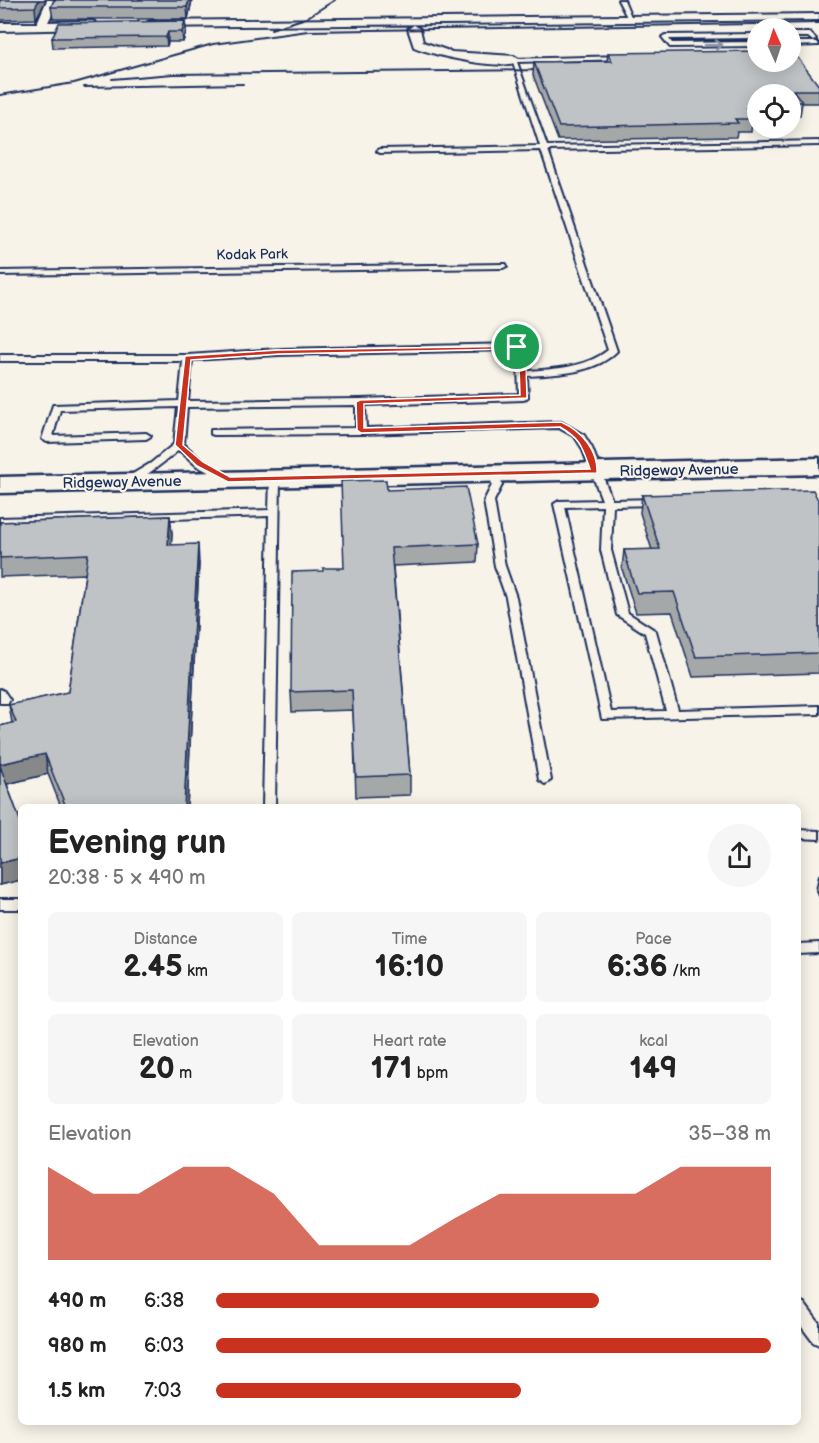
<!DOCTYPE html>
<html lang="en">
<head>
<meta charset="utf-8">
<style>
  body { margin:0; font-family:"Balsamiq Sans",sans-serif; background:#f6f6f6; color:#222; height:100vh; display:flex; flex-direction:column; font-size:22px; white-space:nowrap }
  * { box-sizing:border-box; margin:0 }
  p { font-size:20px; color:#767676 }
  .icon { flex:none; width:33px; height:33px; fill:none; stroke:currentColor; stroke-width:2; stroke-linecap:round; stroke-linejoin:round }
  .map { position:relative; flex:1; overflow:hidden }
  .details { position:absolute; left:18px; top:804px; width:783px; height:621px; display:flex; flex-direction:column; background:#fff; border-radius:9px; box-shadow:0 3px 15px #0003 }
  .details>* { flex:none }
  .needle { width:39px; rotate:357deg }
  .tools { position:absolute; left:747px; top:18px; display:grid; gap:12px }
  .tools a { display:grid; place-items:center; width:54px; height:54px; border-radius:50%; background:#fff; box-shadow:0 3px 15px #0003; font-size:30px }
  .pin { position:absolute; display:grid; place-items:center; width:51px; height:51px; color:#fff; margin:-26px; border:3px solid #fff; border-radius:50%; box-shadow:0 2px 6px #0007 }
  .round { display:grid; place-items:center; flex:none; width:63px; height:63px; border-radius:32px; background:#f6f6f6 }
  .overview { display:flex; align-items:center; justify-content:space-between; height:102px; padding:0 30px }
  h1 { font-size:33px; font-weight:700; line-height:45px }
  .metrics { display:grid; grid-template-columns:repeat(3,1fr); gap:9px; height:102px; padding:6px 30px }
  .metrics div { display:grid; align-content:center; border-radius:9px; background:#f6f6f6; text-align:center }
  .metrics b { font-size:30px; font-weight:700 }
  .metrics small { font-size:16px; font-weight:400 }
  .metrics p { font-size:16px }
  .chart { height:168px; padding:12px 30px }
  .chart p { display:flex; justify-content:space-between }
  .chart svg { width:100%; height:108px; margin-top:6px; fill:#c8321e; opacity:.7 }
  ul { padding:0 30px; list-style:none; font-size:20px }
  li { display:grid; grid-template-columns:96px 72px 1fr; align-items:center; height:45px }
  li i { height:15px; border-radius:8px; background:#c8321e }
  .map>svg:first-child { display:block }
</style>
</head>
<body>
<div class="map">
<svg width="819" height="1443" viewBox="0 0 819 1443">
  <rect width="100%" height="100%" fill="#f7f3e8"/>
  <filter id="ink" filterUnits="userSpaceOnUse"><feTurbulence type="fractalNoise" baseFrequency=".0167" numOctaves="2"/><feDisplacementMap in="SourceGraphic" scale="12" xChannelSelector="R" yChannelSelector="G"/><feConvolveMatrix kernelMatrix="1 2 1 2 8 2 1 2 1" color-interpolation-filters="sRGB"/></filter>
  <g filter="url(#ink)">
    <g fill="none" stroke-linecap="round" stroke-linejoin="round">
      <defs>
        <path id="lane" d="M 618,0 L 624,0 L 632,19 L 628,19 Z
          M 790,33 L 810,33 L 816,39 L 813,41 L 808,37 L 790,37 Z
          M 758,34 L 758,38 L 669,39 L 672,43 L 758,42 L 758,46 L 670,47 L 662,37 L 665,35 Z
          M 790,42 L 817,42 L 819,45 L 790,46 Z
          M 623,56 L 625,59 L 517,62 L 547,146 L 819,141 L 819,145 L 548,150 L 617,351 C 595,374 557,374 527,376 L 528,397 L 524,400 L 365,405 L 366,428 L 561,422 L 584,435 L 592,448 L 612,500 L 656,499 L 661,502 L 656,505 L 613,506 L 611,550 L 628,613 L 656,631 L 678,710 L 819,706 L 819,714 L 602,719 L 554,504 L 559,501 L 602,500 L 582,448 L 575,437 L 559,428 L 361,434 L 214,435 L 211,434 L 211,430 L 356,428 L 356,405 L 187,407 L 184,444 L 203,462 L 230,477 L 232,479 L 227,482 L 197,466 L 179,450 C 166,460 138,485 123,483 L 121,481 L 151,463 L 174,444 L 178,407 L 60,410 L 53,436 L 146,433 L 151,436 L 146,439 L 47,442 L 42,439 L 53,405 L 179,401 L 183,361 L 0,361 L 0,355 L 188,355 L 279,349 L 517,344 L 521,347 L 527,371 C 555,369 585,368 608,350 L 541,150 L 380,153 L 377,151 L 380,149 L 540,146 L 512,59 ZM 513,350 L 518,366 L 519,394 L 360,399 L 188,401 L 192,360 L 279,355 ZM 603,506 L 601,550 L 617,615 L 645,633 L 666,711 L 611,712 L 565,507 Z
          M 506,264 L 507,266 L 503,268 L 0,275 L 0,271 Z
          M 495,471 L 500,474 L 502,485 L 494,501 L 505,566 L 516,597 L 551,780 L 545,784 L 539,780 L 506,597 L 495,566 L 484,501 L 492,485 L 490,474 Z
          M 275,476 L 280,479 L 275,807 L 263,807 L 269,516 L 0,524 L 0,518 L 269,510 L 270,479 Z
          M 0,689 L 4,691 L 10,700 L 8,703 L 0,703 Z
          M 798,830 L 819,831 L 819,839 L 798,838 Z
          M 0,899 L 21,899 L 21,909 L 0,909 Z
          M 819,943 L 819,953 L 798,954 L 798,944 Z
          M 798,1301 L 804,1303 L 819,1323 L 819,1345 L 813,1342 L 798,1322 Z"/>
        <path id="street" d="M 47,0 L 59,0 L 48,22 L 93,21 L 99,25 L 93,29 L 0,31 L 0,23 L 37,23 Z
          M 819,14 L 819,20 L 150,27 L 144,24 L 150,21 Z
          M 414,25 L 420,29 L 423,42 L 452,52 L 514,56 L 520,60 C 506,73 432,55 414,47 L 408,29 Z"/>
        <path id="secondary" d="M 819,458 L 819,474 L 0,493 L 0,477 Z"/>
      </defs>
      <use href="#lane" stroke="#1b2f5e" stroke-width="4"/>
      <use href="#street" stroke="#1b2f5e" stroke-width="4"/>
      <use href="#secondary" stroke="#1b2f5e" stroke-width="5"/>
      <use href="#lane" fill="#f7f3e8" fill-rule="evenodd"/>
      <use href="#street" fill="#f7f3e8" fill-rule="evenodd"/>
      <use href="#secondary" fill="#f7f3e8" fill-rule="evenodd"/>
      <path stroke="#1b2f5e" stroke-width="2" d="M 271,29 L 306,18 L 335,0
        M 112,79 L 173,74 L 549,70
        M 84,87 L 243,84
        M 0,95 L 74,83 L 213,44 L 308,31 L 819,23"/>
    </g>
    <path fill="#a5a8a9" stroke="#1b2f5e" stroke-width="1.5" d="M 0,0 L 46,0 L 36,19 L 0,20 Z
      M 54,0 L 192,0 L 188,19 L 53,19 L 51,7 Z
      M 185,21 L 186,31 L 183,42 L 168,42 L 167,46 L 53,48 L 52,38 Z
      M 608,53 L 819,86 L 819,103 L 802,103 L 800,115 L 790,116 L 790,94 L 758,94 L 758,123 L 752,123 L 751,132 L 737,132 L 736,137 L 558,140 L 533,75 L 534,62 L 607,61 Z
      M 387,490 L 478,544 L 477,562 L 393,566 L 410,775 L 410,795 L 356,797 L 353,710 L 292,712 L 291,692 L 344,568 Z
      M 642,495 L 819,502 L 819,673 L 693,677 L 672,612 L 636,613 L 622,569 L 624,550 L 652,550 L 640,513 Z
      M 170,516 L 172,534 L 171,545 L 199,563 L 187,807 L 61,807 L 48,774 L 7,784 L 21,824 L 21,880 L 0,885 L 0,726 L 12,723 L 9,705 L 68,692 L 85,574 L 0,577 L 0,522 Z
      M 819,874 L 819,897 L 816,889 Z"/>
    <path fill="#86888a" stroke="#1b2f5e" stroke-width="1.5" d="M 39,0 L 46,0 L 36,19 L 35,7 Z
      M 189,0 L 192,0 L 188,19 L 187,7 Z
      M 185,21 L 186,31 L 183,42 L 182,32 Z
      M 168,32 L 168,42 L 167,46 L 166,37 Z
      M 170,516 L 172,534 L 170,564 L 168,545 Z
      M 198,544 L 199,563 L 187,807 L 184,807 Z
      M 45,754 L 48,774 L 3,785 L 0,764 Z
      M 21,858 L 21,880 L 0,885 L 0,863 Z"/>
    <path fill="#c0c3c5" stroke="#1b2f5e" stroke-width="1.5" d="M 0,0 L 39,0 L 35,7 L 0,8 Z
      M 54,0 L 189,0 L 187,7 L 51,7 Z
      M 185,21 L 182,32 L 168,32 L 166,37 L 52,38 L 59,23 Z
      M 790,50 L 792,50 L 819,86 L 819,90 L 793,90 L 802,102 L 790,102 L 790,94 L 758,94 L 758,109 L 747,109 L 753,119 L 735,119 L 738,123 L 559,127 L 534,62 L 612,61 L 608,53 L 758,51 L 758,62 L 790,62 Z
      M 386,480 L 387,490 L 466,487 L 478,544 L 391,548 L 410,775 L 356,777 L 352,690 L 291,692 L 292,572 L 323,571 L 323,568 L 344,568 L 341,481 Z
      M 813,490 L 819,502 L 819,653 L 696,657 L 674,592 L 637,593 L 632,578 L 624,550 L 660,549 L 642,495 Z
      M 170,516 L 168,545 L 198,544 L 184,807 L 66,807 L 45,754 L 0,764 L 0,726 L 16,722 L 9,705 L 68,692 L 88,554 L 0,558 L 0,522 Z
      M 0,766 L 21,823 L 21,858 L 0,863 Z"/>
    <defs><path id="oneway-shaft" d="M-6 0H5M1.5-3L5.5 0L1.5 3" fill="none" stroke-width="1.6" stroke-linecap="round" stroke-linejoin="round" transform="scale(1.5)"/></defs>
    <use stroke="#8991a3" href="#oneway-shaft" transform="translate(714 45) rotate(-1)"/>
  </g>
  <path fill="#c8321e" stroke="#fff" stroke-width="1.5" fill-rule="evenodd" d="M 519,346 L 526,366 L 527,398 L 364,404 L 364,428 L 561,422 C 582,431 598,451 597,473 L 228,482 L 197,466 L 175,445 L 185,356 L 279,350 ZM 514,349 L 519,366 L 520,395 L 360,400 L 356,402 L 357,430 L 361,433 L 560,427 C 581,439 582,447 590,469 L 230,477 L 203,462 L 183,445 L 191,360 L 279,354 Z"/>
  <g text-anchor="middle" stroke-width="4.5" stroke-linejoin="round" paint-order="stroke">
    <g font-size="14" fill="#1b2f5e" stroke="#f7f3e8">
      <text transform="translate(252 254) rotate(-1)" y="5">Kodak Park</text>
    </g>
    <g font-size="15" fill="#1b2f5e" stroke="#f7f3e8">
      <text transform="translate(679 470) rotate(-1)" y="5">Ridgeway Avenue</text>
      <text transform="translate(122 482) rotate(-1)" y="5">Ridgeway Avenue</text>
    </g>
  </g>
</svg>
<div class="tools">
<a><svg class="needle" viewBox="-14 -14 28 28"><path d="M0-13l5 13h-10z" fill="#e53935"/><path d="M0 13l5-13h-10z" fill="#767676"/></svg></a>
<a><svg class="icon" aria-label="locate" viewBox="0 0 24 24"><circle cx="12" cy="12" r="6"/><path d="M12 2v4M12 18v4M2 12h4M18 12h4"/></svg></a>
</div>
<div class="pin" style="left:517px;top:347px;background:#1e9e55"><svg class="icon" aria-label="arrive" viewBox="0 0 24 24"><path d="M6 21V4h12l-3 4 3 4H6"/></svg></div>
<section class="details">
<div class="overview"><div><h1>Evening run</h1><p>20:38 · 5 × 490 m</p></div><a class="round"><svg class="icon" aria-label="share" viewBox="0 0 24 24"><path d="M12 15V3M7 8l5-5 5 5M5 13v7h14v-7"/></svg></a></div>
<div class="metrics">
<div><p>Distance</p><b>2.45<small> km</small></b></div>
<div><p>Time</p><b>16:10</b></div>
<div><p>Pace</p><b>6:36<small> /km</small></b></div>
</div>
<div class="metrics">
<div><p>Elevation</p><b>20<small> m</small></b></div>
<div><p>Heart rate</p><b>171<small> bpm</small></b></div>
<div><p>kcal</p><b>149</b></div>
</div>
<div class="chart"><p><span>Elevation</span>35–38 m</p>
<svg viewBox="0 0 160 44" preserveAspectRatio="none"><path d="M0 44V6L10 17L20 17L30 6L40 6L50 17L60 38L70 38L80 38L90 27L100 17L110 17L120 17L130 17L140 6L150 6L160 6V44z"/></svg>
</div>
<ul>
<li><b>490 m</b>6:38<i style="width:69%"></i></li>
<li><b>980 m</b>6:03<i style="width:100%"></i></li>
<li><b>1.5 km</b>7:03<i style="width:55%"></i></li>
</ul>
</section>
</div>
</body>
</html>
